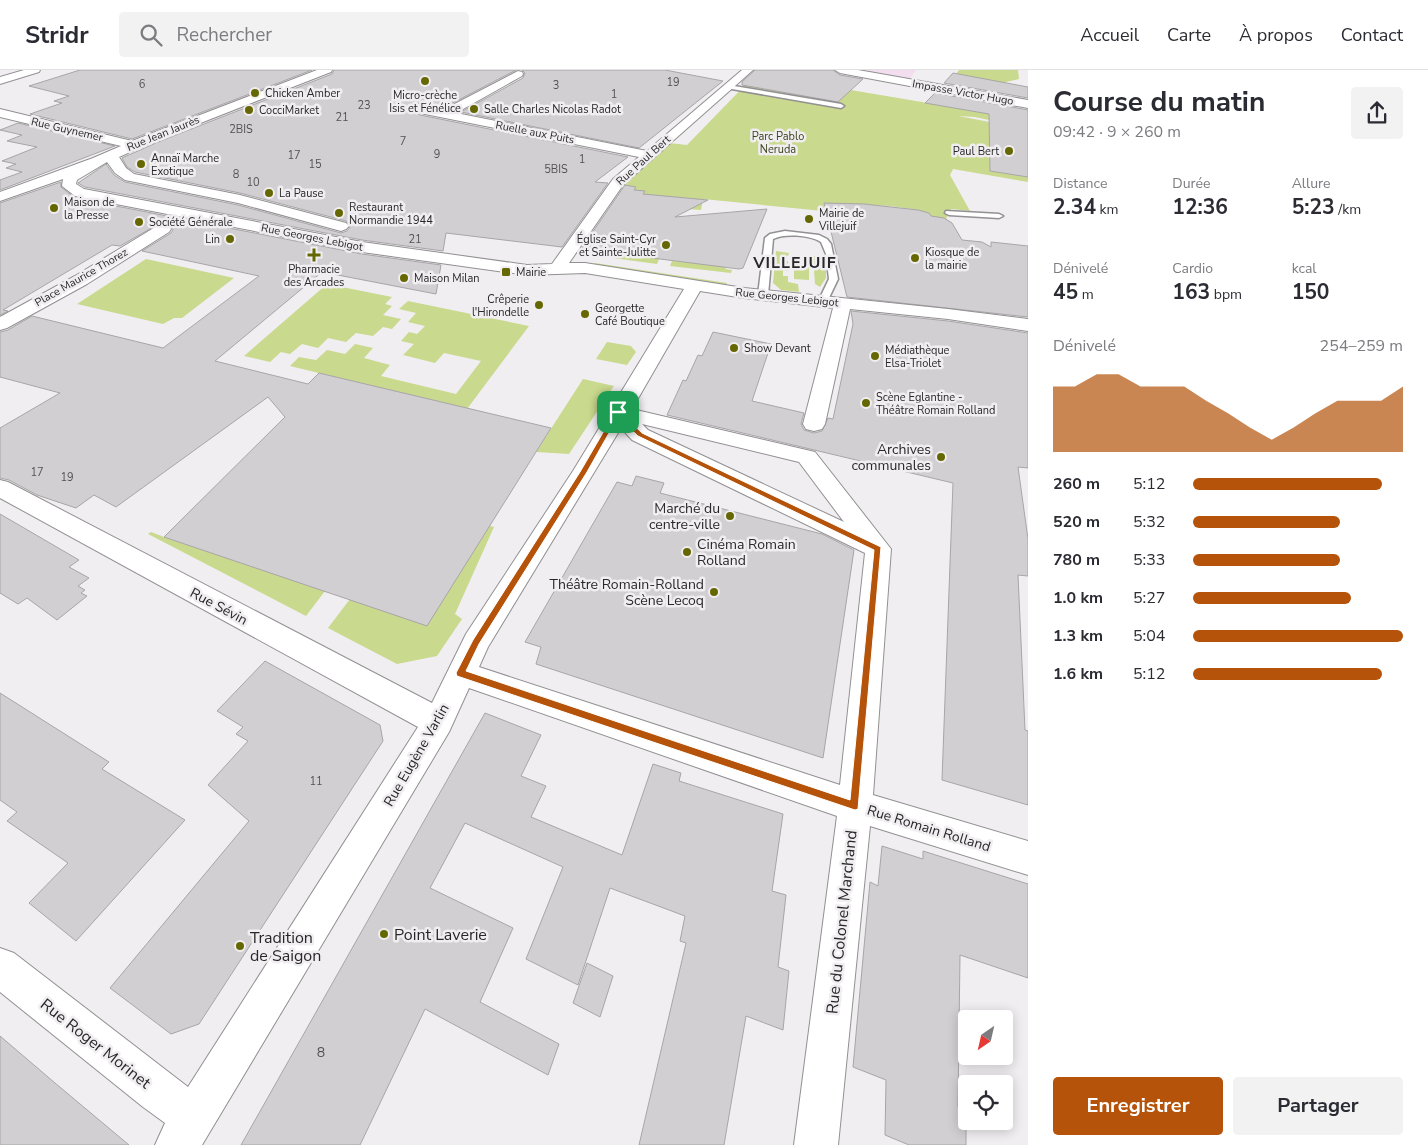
<!DOCTYPE html>
<html lang="fr">
<head>
<meta charset="utf-8">
<style>
  body { margin:0; font-family:"Nunito Sans",sans-serif; background:#f2f2f3; color:#2b2b33; height:100vh; display:flex; flex-direction:column; font-size:19px; white-space:nowrap }
  * { box-sizing:border-box; margin:0 }
  p { font-size:16px; color:#7c7c81 }
  .icon { flex:none; width:28px; height:28px; fill:none; stroke:currentColor; stroke-width:2; stroke-linecap:round; stroke-linejoin:round }
  .map { position:relative; flex:1; overflow:hidden }
  .side { display:flex; flex-direction:column; background:#fff; width:400px }
  .side>* { flex:none }
  .needle { width:32px; rotate:214deg }
  .fabs { position:absolute; left:958px; top:940px; display:grid; gap:10px }
  .fabs a { display:grid; place-items:center; width:55px; height:55px; border-radius:5px; background:#fff; box-shadow:0 2px 12px #0003; font-size:25px }
  .pin { position:absolute; display:grid; place-items:center; width:42px; height:42px; color:#fff; margin:-21px; border-radius:10px; box-shadow:0 2px 8px #0006 }
  .round { display:grid; place-items:center; flex:none; width:52px; height:52px; border-radius:5px; background:#f2f2f3 }
  .overview { display:flex; align-items:center; justify-content:space-between; height:85px; padding:0 25px }
  h1 { font-size:28px; font-weight:700; line-height:38px }
  .figures { display:grid; grid-template-columns:repeat(3,1fr); gap:8px; height:85px; padding:5px 25px }
  .figures div { display:grid; align-content:center }
  .figures b { font-size:21px; font-weight:700 }
  .figures small { font-size:14px; font-weight:400 }
  .figures p { font-size:14px }
  .chart { height:140px; padding:10px 25px }
  .chart p { display:flex; justify-content:space-between }
  .chart svg { width:100%; height:90px; margin-top:5px; fill:#b45309; opacity:.7 }
  .primary-button { display:flex; gap:10px; margin-top:auto; padding:10px 25px }
  .primary-button a { flex:1; height:58px; border-radius:5px; background:#b45309; color:#fff; font-size:20px; font-weight:700; line-height:58px; text-align:center }
  .primary-button a+a { background:#f2f2f3; color:#2b2b33 }
  ul { padding:0 25px; list-style:none; font-size:16px }
  li { display:grid; grid-template-columns:80px 60px 1fr; align-items:center; height:38px }
  li i { height:12px; border-radius:6px; background:#b45309 }
  header { display:flex; align-items:center; gap:30px; box-sizing:border-box; height:70px; padding:0 25px; background:#fff; border-bottom:1px solid #e1e1e2 }
  header strong { font-size:24px }
  nav { display:flex; gap:28px; margin-inline-start:auto; font-size:18px }
  .search { width:350px; height:45px; background:#f2f2f3; display:flex; align-items:center; gap:12px; box-sizing:border-box; padding:0 18px; border-radius:5px; color:#7c7c81; font-size:19px }
  main { display:flex; flex:1; min-height:0 }
  .map>svg:first-child { display:block }
</style>
</head>
<body>
<header>
<strong>Stridr</strong>
<div class="search"><svg class="icon" aria-label="search" viewBox="0 0 24 24"><circle cx="10" cy="10" r="6"/><path d="M15 15l6 6"/></svg>Rechercher</div>
<nav><a>Accueil</a><a>Carte</a><a>À propos</a><a>Contact</a></nav>
</header>
<main>
<div class="map">
<svg width="1028" height="1075" viewBox="0 0 1028 1075">
  <rect width="100%" height="100%" fill="#f1eef1"/>
  <path fill="#f2deef" d="M 854,0 L 916,0 L 909,10 Z"/>
  <path fill="#c9d98d" d="M 959,0 L 1018,0 L 1019,9 L 1002,13 L 956,4 Z
    M 756,4 L 1028,50 L 1003,53 L 975,47 L 958,46 L 1000,54 L 989,56 L 990,101 L 1028,107 L 1028,112 L 953,99 L 950,105 L 970,141 L 951,139 L 946,149 L 931,146 L 929,143 L 918,140 L 890,136 L 833,133 L 833,142 L 703,129 L 701,140 L 675,138 L 641,128 L 644,122 L 634,120 L 636,117 L 622,115 L 669,73 L 687,75 Z
    M 591,179 L 659,189 L 657,194 L 598,186 Z
    M 776,181 L 789,183 L 788,186 L 783,186 L 783,191 L 788,191 L 788,201 L 783,200 L 783,206 L 788,206 L 788,212 L 798,214 L 799,222 L 781,220 L 773,213 Z
    M 813,186 L 826,187 L 826,208 L 820,217 L 815,214 Z
    M 146,189 L 234,208 L 182,248 L 174,248 L 163,254 L 77,234 Z
    M 672,191 L 719,195 L 719,197 L 724,196 L 726,199 L 732,200 L 731,203 L 670,196 Z
    M 595,193 L 727,213 L 726,216 L 593,195 Z
    M 797,193 L 809,197 L 809,210 L 794,209 L 794,195 L 797,196 Z
    M 327,214 L 392,227 L 385,234 L 392,236 L 383,245 L 401,249 L 392,259 L 383,257 L 373,266 L 356,263 L 346,272 L 328,268 L 318,278 L 302,274 L 290,284 L 281,282 L 270,292 L 244,286 Z
    M 408,231 L 529,256 L 467,339 L 290,296 L 299,287 L 316,290 L 327,280 L 345,284 L 355,274 L 373,278 L 364,288 L 390,295 L 381,306 L 456,324 L 481,291 L 444,283 L 435,293 L 403,285 L 414,274 L 401,271 L 409,262 L 417,264 L 425,256 L 408,252 L 416,243 L 399,239 Z
    M 607,272 L 631,276 L 636,282 L 627,295 L 596,289 Z
    M 583,309 L 614,316 L 569,384 L 536,382 Z
    M 490,456 L 494,457 L 455,544 L 462,549 L 437,586 L 397,594 L 328,558 L 350,529 Z
    M 151,462 L 164,467 L 325,521 L 306,546 L 148,464 Z"/>
  <path fill="#d2cfd2" stroke="#a8a5a8" d="M 80,0 L 312,0 L 132,69 L 30,44 L 62,33 L 54,31 L 69,26 L 29,16 Z
    M 334,0 L 516,0 L 443,38 L 420,33 L 414,35 L 412,40 L 420,45 L 628,87 L 595,112 L 608,113 L 562,177 L 446,163 L 443,181 L 362,170 L 85,117 L 78,113 L 106,94 L 114,105 L 125,112 L 238,135 L 341,163 L 347,161 L 351,156 L 346,151 L 240,123 L 135,102 L 127,97 L 122,88 L 158,72 L 332,4 Z
    M 522,0 L 665,0 L 723,11 L 639,78 L 461,42 L 523,8 L 525,3 Z
    M 755,0 L 833,0 L 840,5 L 863,9 L 838,32 L 742,15 L 742,12 Z
    M 953,3 L 1028,17 L 1028,28 L 944,13 Z
    M 935,23 L 1028,40 L 1028,107 L 990,101 L 989,44 L 925,33 Z
    M 18,53 L 115,76 L 0,120 L 0,110 L 22,102 L 6,98 L 16,94 L 2,91 L 37,77 L 7,71 L 22,65 L 0,60 Z
    M 61,112 L 61,117 L 75,128 L 362,184 L 441,195 L 436,224 L 322,202 L 215,291 L 308,314 L 319,303 L 551,358 L 427,556 L 164,467 L 285,347 L 268,327 L 116,437 L 94,425 L 76,438 L 37,425 L 9,410 L 0,408 L 0,358 L 60,323 L 0,307 L 0,262 L 8,260 L 32,246 L 163,278 L 259,206 L 142,181 L 171,163 L 173,160 L 171,155 L 162,152 L 120,176 L 112,175 L 3,240 L 8,241 L 0,245 L 0,133 Z
    M 625,115 L 636,117 L 634,120 L 645,121 L 643,124 L 708,130 L 675,147 L 767,139 L 743,198 L 739,199 L 581,179 Z
    M 824,133 L 864,134 L 918,140 L 929,143 L 931,146 L 944,148 L 952,153 L 962,170 L 982,172 L 991,177 L 991,172 L 1028,176 L 1028,247 L 847,227 Z
    M 851,241 L 948,251 L 1028,263 L 1028,398 L 1018,397 L 1028,469 L 1028,506 L 1018,505 L 1025,660 L 1028,661 L 1028,735 L 942,710 L 953,413 L 667,345 L 683,310 L 686,311 L 698,285 L 702,286 L 713,262 L 771,274 L 752,331 L 804,343 L 801,354 L 804,360 L 814,363 L 822,361 L 828,348 L 833,349 L 853,254 Z
    M 636,406 L 664,413 L 660,423 L 822,464 L 854,480 L 823,688 L 536,594 L 541,577 L 525,572 L 617,412 L 632,416 Z
    M 0,444 L 79,490 L 69,497 L 89,508 L 78,516 L 85,520 L 81,523 L 87,526 L 57,550 L 27,528 L 18,534 L 0,523 Z
    M 265,591 L 380,655 L 383,671 L 199,954 L 171,964 L 110,918 L 249,751 L 208,715 L 248,671 L 236,664 L 243,657 L 217,641 Z
    M 0,623 L 109,692 L 102,699 L 185,750 L 76,871 L 29,833 L 68,793 L 7,751 L 17,742 L 0,730 Z
    M 485,643 L 541,665 L 521,706 L 546,716 L 531,747 L 622,785 L 653,694 L 681,703 L 679,711 L 783,744 L 772,821 L 786,825 L 778,897 L 789,901 L 783,960 L 746,946 L 724,1075 L 639,1075 L 686,873 L 680,871 L 685,846 L 610,818 L 578,915 L 526,889 L 563,797 L 465,753 L 430,818 L 513,858 L 480,932 L 559,974 L 548,1005 L 425,939 L 360,1075 L 241,1075 Z
    M 882,776 L 923,789 L 923,781 L 1028,814 L 1028,908 L 960,885 L 958,1037 L 966,1040 L 966,1075 L 909,1075 L 885,1065 L 886,1010 L 853,997 L 870,812 L 878,816 Z
    M 587,893 L 613,906 L 600,947 L 573,933 Z
    M 0,966 L 55,1013 L 129,1075 L 0,1075 Z"/>
  <g fill="none" stroke-linecap="round" stroke-linejoin="round">
    <defs>
      <path id="lane" d="M 728,15 L 841,34 L 844,36 L 841,38 L 726,18 Z
        M 946,141 L 999,144 L 1003,146 L 999,148 L 949,145 L 945,143 Z
        M 785,161 L 819,165 L 827,169 L 831,174 L 838,209 L 826,234 L 823,235 L 818,232 L 829,209 L 826,184 L 821,172 C 810,165 785,163 773,169 L 768,225 L 763,228 L 758,225 L 765,168 L 770,164 Z"/>
      <path id="street" d="M 24,0 L 40,0 L 39,2 L 0,14 L 0,7 Z
        M 317,0 L 332,0 L 331,2 L 157,70 L 119,87 L 126,98 L 134,104 L 240,125 L 346,153 L 349,156 L 346,159 L 341,161 L 238,133 L 125,110 L 115,103 L 107,92 L 77,110 L 76,114 L 84,119 L 362,172 L 527,195 L 552,194 L 613,109 L 639,87 L 420,43 L 416,42 L 414,39 L 416,36 L 420,35 L 443,40 L 518,1 L 522,2 L 523,4 L 522,6 L 456,43 L 647,81 L 742,0 L 753,0 L 623,115 L 569,193 L 585,193 L 744,218 L 948,239 L 1028,249 L 1028,261 L 948,249 L 850,239 L 825,354 L 822,359 L 814,361 L 806,359 L 803,354 L 833,238 L 744,228 L 700,221 L 632,339 L 815,382 L 891,479 L 873,725 L 1028,771 L 1028,805 L 870,756 L 838,1075 L 794,1075 L 837,746 L 469,618 L 449,662 L 202,1075 L 155,1075 L 165,1053 L 143,1037 L 0,922 L 0,878 L 14,883 L 188,1017 L 418,657 L 0,428 L 0,410 L 8,412 L 432,633 L 466,564 L 573,401 L 684,219 L 585,203 L 527,205 L 362,182 L 80,127 L 75,126 L 62,116 L 63,109 L 0,131 L 0,122 L 93,88 L 121,76 L 0,47 L 0,39 L 132,71 ZM 642,354 L 799,392 L 844,452 L 648,360 ZM 621,358 L 632,370 L 865,483 L 840,715 L 479,597 L 488,577 Z
        M 835,0 L 858,0 L 1028,30 L 1028,38 L 840,3 Z
        M 163,154 L 169,156 L 171,159 L 169,162 L 87,214 L 7,258 L 0,260 L 0,247 L 75,206 L 157,156 Z"/>
    </defs>
    <use href="#lane" stroke="#929092" stroke-width="3"/>
    <use href="#street" stroke="#929092" stroke-width="2"/>
    <use href="#lane" fill="#fff" fill-rule="evenodd"/>
    <use href="#street" fill="#fff" fill-rule="evenodd"/>
  </g>
  <path fill="#b45309" stroke="#fff" fill-rule="evenodd" d="M 618,340 L 642,363 L 881,477 L 858,739 L 855,740 L 457,606 L 456,603 L 473,570 L 580,402 L 615,342 ZM 618,347 L 638,366 L 874,480 L 850,730 L 466,601 L 479,574 L 587,402 Z"/>
  <g fill="#656702" stroke="#f1eef1" stroke-width="2">
    <circle cx="425" cy="11" r="5"/>
    <circle cx="255" cy="23" r="5"/>
    <circle cx="474" cy="39" r="5"/>
    <circle cx="249" cy="40" r="5"/>
    <circle cx="1009" cy="81" r="5"/>
    <circle cx="141" cy="94" r="5"/>
    <circle cx="269" cy="123" r="5"/>
    <circle cx="54" cy="138" r="5"/>
    <circle cx="339" cy="143" r="5"/>
    <circle cx="809" cy="149" r="5"/>
    <circle cx="139" cy="152" r="5"/>
    <circle cx="230" cy="169" r="5"/>
    <circle cx="666" cy="175" r="5"/>
    <path d="M311.5 177.5h5v5h5v5h-5v5h-5v-5h-5v-5h5z"/>
    <circle cx="915" cy="188" r="5"/>
    <rect x="501" y="197" width="10" height="10" rx="2.5"/>
    <circle cx="404" cy="208" r="5"/>
    <circle cx="539" cy="235" r="5"/>
    <circle cx="585" cy="244" r="5"/>
    <circle cx="734" cy="278" r="5"/>
    <circle cx="875" cy="286" r="5"/>
    <circle cx="866" cy="333" r="5"/>
    <circle cx="941" cy="387" r="5"/>
    <circle cx="730" cy="446" r="5"/>
    <circle cx="687" cy="482" r="5"/>
    <circle cx="714" cy="522" r="5"/>
    <circle cx="384" cy="864" r="5"/>
    <circle cx="240" cy="876" r="5"/>
  </g>
  <g text-anchor="middle" stroke-width="5" stroke-linejoin="round" paint-order="stroke">
    <g font-size="11" fill="#535253">
      <text x="673" y="16">19</text>
      <text x="142" y="18">6</text>
      <text x="556" y="19">3</text>
      <text x="614" y="28">1</text>
      <text x="364" y="39">23</text>
      <text x="342" y="51">21</text>
      <text x="241" y="63">2BIS</text>
      <text x="403" y="75">7</text>
      <text x="437" y="88">9</text>
      <text x="294" y="89">17</text>
      <text x="582" y="93">1</text>
      <text x="315" y="98">15</text>
      <text x="556" y="103">5BIS</text>
      <text x="236" y="108">8</text>
      <text x="253" y="116">10</text>
      <text x="415" y="173">21</text>
      <text x="37" y="406">17</text>
      <text x="67" y="411">19</text>
      <text x="316" y="715">11</text>
    </g>
    <g font-size="11" fill="#292829" stroke="#f1eef1">
      <text transform="translate(963 22) rotate(10)" y="4">Impasse Victor Hugo</text>
      <text transform="translate(67 59) rotate(13)" y="4">Rue Guynemer</text>
      <text transform="translate(535 62) rotate(11)" y="4">Ruelle aux Puits</text>
      <text transform="translate(163 63) rotate(-22)" y="4">Rue Jean Jaurès</text>
      <text transform="translate(643 90) rotate(-42)" y="4">Rue Paul Bert</text>
      <text transform="translate(312 167) rotate(11)" y="4">Rue Georges Lebigot</text>
      <text transform="translate(81 207) rotate(-30)" y="4">Place Maurice Thorez</text>
      <text transform="translate(787 227) rotate(6)" y="4">Rue Georges Lebigot</text>
    </g>
    <g font-size="11" fill="#292829" stroke="#f1eef1" text-anchor="start">
      <text x="265" y="27">Chicken Amber</text>
      <text x="425" y="29" text-anchor="middle">Micro-crèche<tspan x="425" dy="13">Isis et Fénélice</tspan></text>
      <text x="484" y="43">Salle Charles Nicolas Radot</text>
      <text x="259" y="44">CocciMarket</text>
      <text x="999" y="85" text-anchor="end">Paul Bert</text>
      <text x="151" y="92">Annaï Marche<tspan x="151" dy="13">Exotique</tspan></text>
      <text x="279" y="127">La Pause</text>
      <text x="64" y="136">Maison de<tspan x="64" dy="13">la Presse</tspan></text>
      <text x="349" y="141">Restaurant<tspan x="349" dy="13">Normandie 1944</tspan></text>
      <text x="819" y="147">Mairie de<tspan x="819" dy="13">Villejuif</tspan></text>
      <text x="149" y="156">Société Générale</text>
      <text x="220" y="173" text-anchor="end">Lin</text>
      <text x="656" y="173" text-anchor="end">Église Saint-Cyr<tspan x="656" dy="13">et Sainte-Julitte</tspan></text>
      <text x="925" y="186">Kiosque de<tspan x="925" dy="13">la mairie</tspan></text>
      <text x="314" y="203" text-anchor="middle">Pharmacie<tspan x="314" dy="13">des Arcades</tspan></text>
      <text x="516" y="206">Mairie</text>
      <text x="414" y="212">Maison Milan</text>
      <text x="529" y="233" text-anchor="end">Crêperie<tspan x="529" dy="13">l'Hirondelle</tspan></text>
      <text x="595" y="242">Georgette<tspan x="595" dy="13">Café Boutique</tspan></text>
      <text x="744" y="282">Show Devant</text>
      <text x="885" y="284">Médiathèque<tspan x="885" dy="13">Elsa-Triolet</tspan></text>
      <text x="876" y="331">Scène Eglantine -<tspan x="876" dy="13">Théâtre Romain Rolland</tspan></text>
    </g>
    <g font-size="11" fill="#3b431c" stroke="#f1eef1">
      <text x="778" y="70">Parc Pablo<tspan x="778" dy="13">Neruda</tspan></text>
    </g>
    <g font-size="14" fill="#292829" stroke="#f1eef1" text-anchor="end">
      <text x="931" y="384">Archives<tspan x="931" dy="16">communales</tspan></text>
      <text x="720" y="443">Marché du<tspan x="720" dy="16">centre-ville</tspan></text>
      <text x="697" y="479" text-anchor="start">Cinéma Romain<tspan x="697" dy="16">Rolland</tspan></text>
      <text x="704" y="519">Théâtre Romain-Rolland<tspan x="704" dy="16">Scène Lecoq</tspan></text>
    </g>
    <g font-size="14" fill="#292829" stroke="#f1eef1">
      <text transform="translate(219 536) rotate(28)" y="5">Rue Sévin</text>
      <text transform="translate(416 685) rotate(-60)" y="5">Rue Eugène Varlin</text>
      <text transform="translate(929 758) rotate(17)" y="5">Rue Romain Rolland</text>
    </g>
    <g font-size="14" fill="#535253">
      <text x="321" y="987">8</text>
    </g>
    <g font-size="16" font-weight="bold" letter-spacing="1" fill="#292829" stroke="#f1eef1">
      <text x="795" y="198">VILLEJUIF</text>
    </g>
    <g font-size="16" fill="#292829" stroke="#f1eef1">
      <text transform="translate(841 852) rotate(-84)" y="6">Rue du Colonel Marchand</text>
      <text transform="translate(96 973) rotate(38)" y="6">Rue Roger Morinet</text>
    </g>
    <g font-size="16" fill="#292829" stroke="#f1eef1" text-anchor="start">
      <text x="394" y="870">Point Laverie</text>
      <text x="250" y="873">Tradition<tspan x="250" dy="18">de Saigon</tspan></text>
    </g>
  </g>
</svg>
<div class="fabs">
<a><svg class="needle" viewBox="-14 -14 28 28"><path d="M0-13l5 13h-10z" fill="#e53935"/><path d="M0 13l5-13h-10z" fill="#7c7c81"/></svg></a>
<a><svg class="icon" aria-label="locate" viewBox="0 0 24 24"><circle cx="12" cy="12" r="6"/><path d="M12 2v4M12 18v4M2 12h4M18 12h4"/></svg></a>
</div>
<div class="pin" style="left:618px;top:342px;background:#1e9e55"><svg class="icon" aria-label="arrive" viewBox="0 0 24 24"><path d="M6 21V4h12l-3 4 3 4H6"/></svg></div>
</div>
<section class="side">
<div class="overview"><div><h1>Course du matin</h1><p>09:42 · 9 × 260 m</p></div><a class="round"><svg class="icon" aria-label="share" viewBox="0 0 24 24"><path d="M12 15V3M7 8l5-5 5 5M5 13v7h14v-7"/></svg></a></div>
<div class="figures">
<div><p>Distance</p><b>2.34<small> km</small></b></div>
<div><p>Durée</p><b>12:36</b></div>
<div><p>Allure</p><b>5:23<small> /km</small></b></div>
</div>
<div class="figures">
<div><p>Dénivelé</p><b>45<small> m</small></b></div>
<div><p>Cardio</p><b>163<small> bpm</small></b></div>
<div><p>kcal</p><b>150</b></div>
</div>
<div class="chart"><p><span>Dénivelé</span>254–259 m</p>
<svg viewBox="0 0 160 44" preserveAspectRatio="none"><path d="M0 44V12L10 12L20 6L30 6L40 12L50 12L60 12L70 19L80 25L90 32L100 38L110 32L120 25L130 19L140 19L150 19L160 12V44z"/></svg>
</div>
<ul>
<li><b>260 m</b>5:12<i style="width:90%"></i></li>
<li><b>520 m</b>5:32<i style="width:70%"></i></li>
<li><b>780 m</b>5:33<i style="width:70%"></i></li>
<li><b>1.0 km</b>5:27<i style="width:75%"></i></li>
<li><b>1.3 km</b>5:04<i style="width:100%"></i></li>
<li><b>1.6 km</b>5:12<i style="width:90%"></i></li>
</ul>
<div class="primary-button"><a>Enregistrer</a><a>Partager</a></div>
</section>
</main>
</body>
</html>
